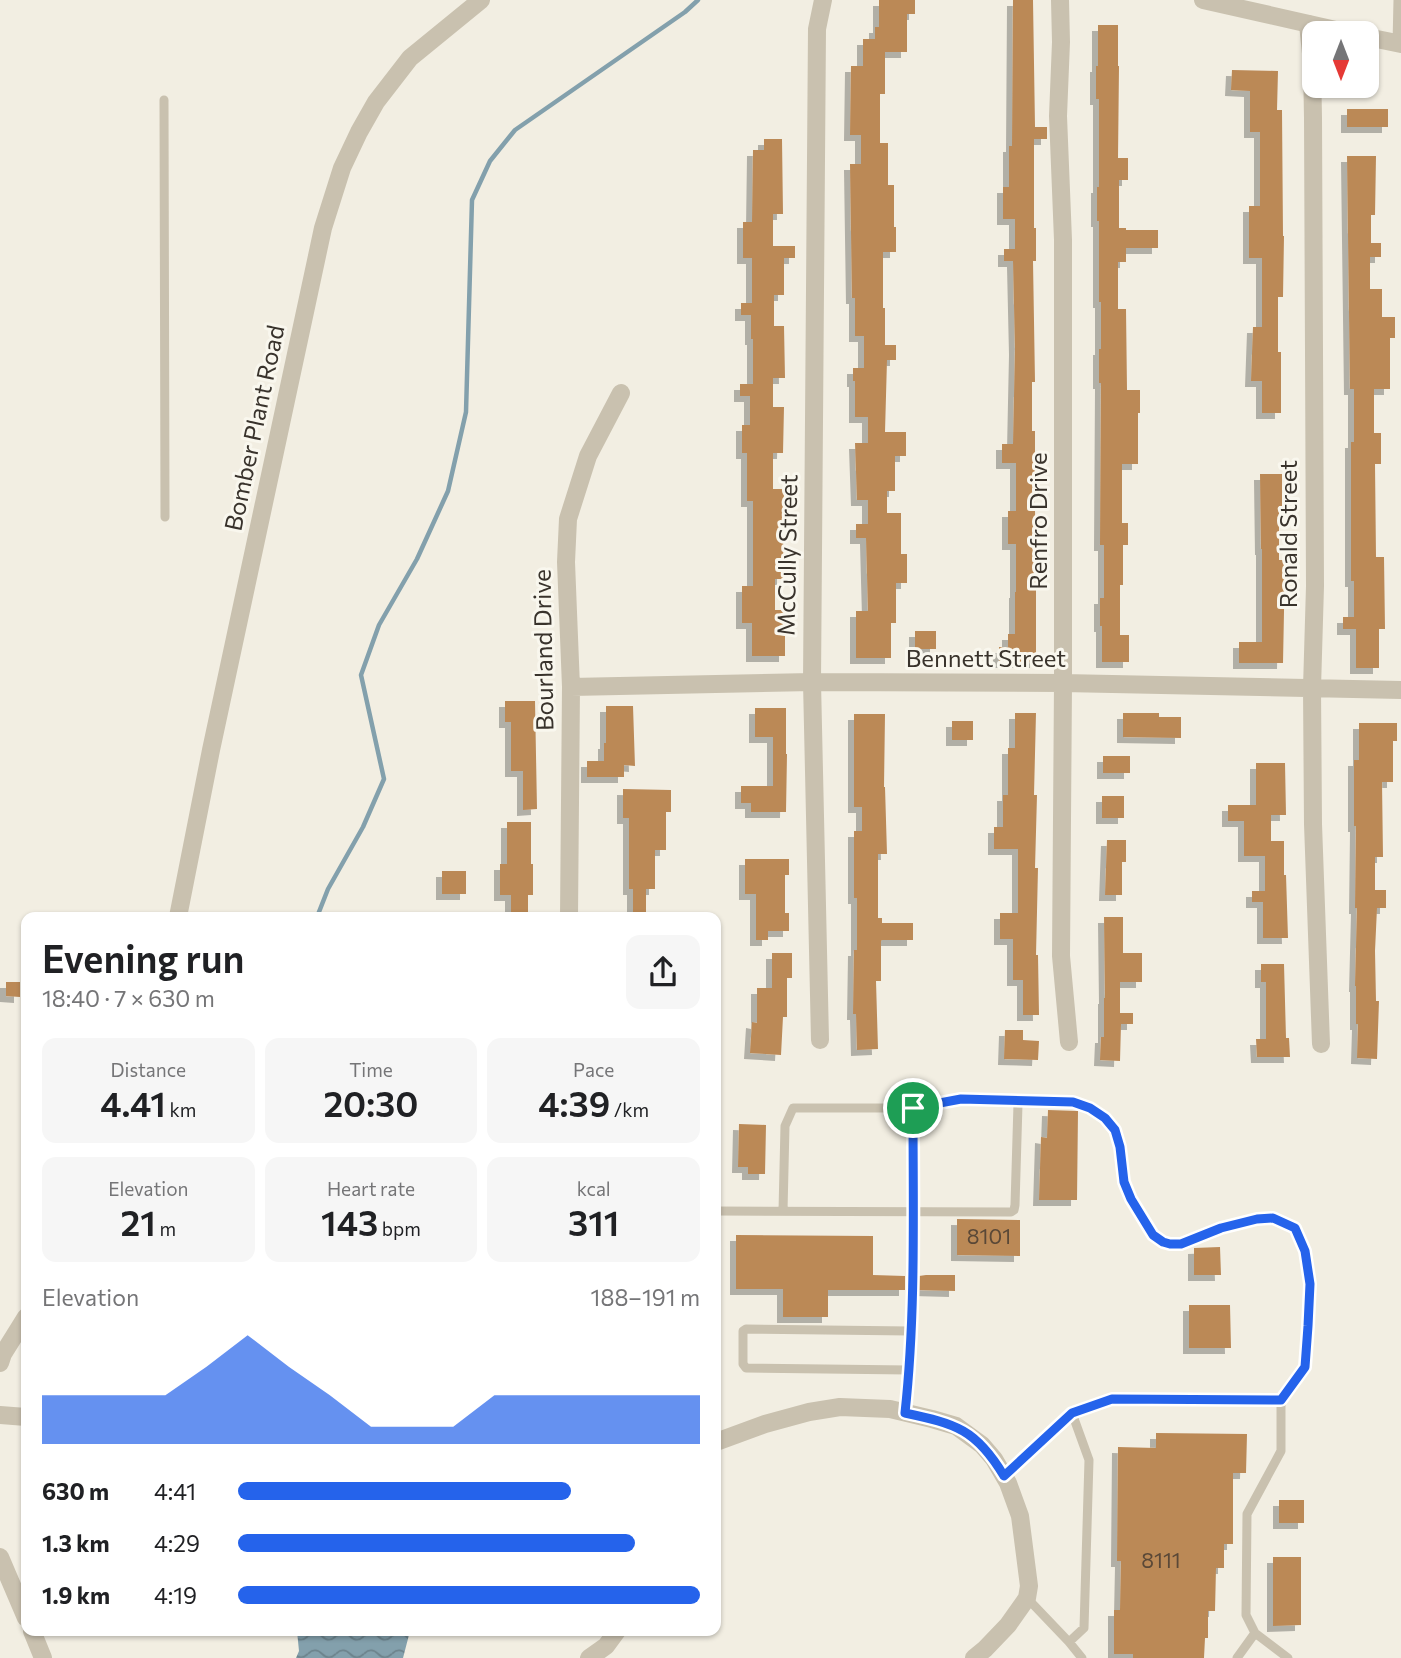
<!DOCTYPE html>
<html lang="en">
<head>
<meta charset="utf-8">
<style>
  body { margin:0; font-family:Commissioner,sans-serif; background:#f6f6f6; color:#202124; height:100vh; display:flex; flex-direction:column; font-size:26px; white-space:nowrap }
  * { box-sizing:border-box; margin:0 }
  p { font-size:23px; color:#757577 }
  .icon { flex:none; width:38px; height:38px; fill:none; stroke:currentColor; stroke-width:2; stroke-linecap:round; stroke-linejoin:round }
  .map { position:relative; flex:1; overflow:hidden }
  .sheet { position:absolute; left:21px; top:912px; width:700px; height:724px; display:flex; flex-direction:column; background:#fff; border-radius:14px; box-shadow:0 2px 5px #0004 }
  .sheet>* { flex:none }
  .needle { width:46px; rotate:180deg }
  .controls { position:absolute; left:1302px; top:21px; display:grid; gap:14px }
  .controls a { display:grid; place-items:center; width:77px; height:77px; border-radius:14px; background:#fff; box-shadow:0 2px 5px #0004; font-size:35px }
  .pin { position:absolute; display:grid; place-items:center; width:60px; height:60px; color:#fff; margin:-30px; border:4px solid #fff; border-radius:50%; box-shadow:0 2px 7px #0007 }
  .round { display:grid; place-items:center; flex:none; width:74px; height:74px; border-radius:14px; background:#f6f6f6 }
  .overview { display:flex; align-items:center; justify-content:space-between; height:119px; padding:0 21px }
  h1 { font-size:38px; font-weight:600; line-height:52px }
  .figures { display:grid; grid-template-columns:repeat(3,1fr); gap:10px; height:119px; padding:7px 21px }
  .figures div { display:grid; align-content:center; border-radius:14px; background:#f6f6f6; text-align:center }
  .figures b { font-size:35px; font-weight:600 }
  .figures small { font-size:19px; font-weight:400 }
  .figures p { font-size:19px }
  .chart { height:196px; padding:14px 21px }
  .chart p { display:flex; justify-content:space-between }
  .chart svg { width:100%; height:126px; margin-top:7px; fill:#2563eb; opacity:.7 }
  ul { padding:0 21px; list-style:none; font-size:23px }
  li { display:grid; grid-template-columns:112px 84px 1fr; align-items:center; height:52px }
  li i { height:18px; border-radius:9px; background:#2563eb }
  .map>svg:first-child { display:block }
</style>
</head>
<body>
<div class="map">
<svg width="1401" height="1658" viewBox="0 0 1401 1658">
  <defs>
    <pattern id="water-waves" width="16" height="10" patternUnits="userSpaceOnUse" patternTransform="scale(1.75)"><rect width="16" height="10" fill="#83a0ac"/><path d="M0 5q4-4 8 0t8 0" fill="none" stroke="#6c838c"/></pattern>
    <filter id="shadow"><feDropShadow dx="-6" dy="6" stdDeviation="0" flood-color="#0004"/></filter>
  </defs>
  <rect width="100%" height="100%" fill="#f2eee2"/>
  <path fill="url(#water-waves)" d="M 297,1631 L 410,1631 L 403,1658 L 296,1658 L 299,1651 Z"/>
  <g fill="none" stroke-linecap="round" stroke-linejoin="round">
    <path stroke="#83a0ac" stroke-width="4.5" d="M 317,917 L 328,889 L 363,827 L 384,779 L 361,675 L 379,625 L 417,559 L 448,491 L 466,412 L 472,200 L 490,161 L 515,130 L 685,12 L 698,0"/>
  </g>
  <path fill="#bb8957" filter="url(#shadow)" d="M 879,0 L 915,0 L 915,14 L 907,14 L 907,52 L 885,52 L 885,94 L 880,94 L 880,143 L 888,143 L 888,185 L 894,185 L 894,227 L 896,227 L 896,252 L 883,252 L 883,308 L 885,308 L 885,345 L 896,345 L 896,360 L 887,360 L 885,432 L 906,432 L 906,456 L 895,456 L 895,491 L 887,491 L 887,513 L 901,513 L 901,554 L 907,554 L 907,583 L 896,583 L 896,623 L 891,623 L 891,658 L 856,658 L 856,611 L 868,611 L 866,538 L 856,538 L 856,524 L 868,524 L 868,500 L 857,500 L 855,443 L 868,443 L 868,417 L 855,417 L 855,381 L 853,381 L 853,368 L 864,368 L 864,336 L 855,336 L 855,298 L 852,298 L 850,164 L 861,164 L 861,135 L 850,135 L 851,66 L 863,66 L 863,39 L 875,39 L 875,27 L 879,27 Z
    M 1013,0 L 1033,0 L 1035,127 L 1047,127 L 1047,139 L 1034,139 L 1034,228 L 1036,228 L 1036,261 L 1033,261 L 1035,382 L 1032,382 L 1032,431 L 1035,431 L 1035,511 L 1036,553 L 1038,553 L 1038,585 L 1036,585 L 1036,662 L 999,662 L 999,647 L 1008,647 L 1008,634 L 1015,634 L 1015,592 L 1016,592 L 1016,544 L 1008,544 L 1008,511 L 1016,511 L 1016,463 L 1002,463 L 1002,444 L 1013,444 L 1015,349 L 1013,261 L 1004,261 L 1004,249 L 1015,249 L 1015,219 L 1003,219 L 1003,187 L 1009,187 L 1009,146 L 1012,146 Z
    M 1098,25 L 1118,25 L 1118,66 L 1119,66 L 1118,158 L 1128,158 L 1128,180 L 1119,180 L 1119,228 L 1126,228 L 1126,230 L 1158,230 L 1158,248 L 1126,248 L 1126,262 L 1118,262 L 1118,309 L 1126,309 L 1127,390 L 1140,390 L 1140,413 L 1138,413 L 1138,464 L 1122,464 L 1122,523 L 1128,523 L 1128,545 L 1123,545 L 1123,585 L 1120,585 L 1120,635 L 1129,635 L 1129,662 L 1102,662 L 1102,626 L 1100,626 L 1100,598 L 1104,598 L 1104,545 L 1100,545 L 1101,383 L 1099,383 L 1099,349 L 1101,349 L 1101,302 L 1099,302 L 1099,221 L 1097,221 L 1097,187 L 1099,187 L 1099,99 L 1096,99 L 1096,66 L 1098,66 Z
    M 1232,70 L 1278,71 L 1277,110 L 1282,110 L 1283,236 L 1284,236 L 1283,297 L 1278,297 L 1278,352 L 1281,352 L 1281,413 L 1262,413 L 1262,381 L 1251,381 L 1253,327 L 1262,327 L 1262,258 L 1249,258 L 1249,206 L 1260,206 L 1260,132 L 1250,132 L 1250,91 L 1231,90 Z
    M 1347,109 L 1388,109 L 1388,127 L 1347,127 Z
    M 764,139 L 782,139 L 783,214 L 773,214 L 773,246 L 795,246 L 795,258 L 784,258 L 784,295 L 774,295 L 774,326 L 784,326 L 785,378 L 773,378 L 773,407 L 784,407 L 783,453 L 773,453 L 773,489 L 784,489 L 783,579 L 775,579 L 775,610 L 785,610 L 785,656 L 752,656 L 752,623 L 742,623 L 742,586 L 753,586 L 753,501 L 747,501 L 747,453 L 742,453 L 742,425 L 750,425 L 750,396 L 740,396 L 740,384 L 753,384 L 753,339 L 751,339 L 751,315 L 741,315 L 741,303 L 752,303 L 752,258 L 743,258 L 743,222 L 752,222 L 753,150 L 764,150 Z
    M 1347,156 L 1376,156 L 1375,215 L 1371,215 L 1371,243 L 1381,243 L 1381,257 L 1370,257 L 1370,289 L 1382,289 L 1382,317 L 1395,317 L 1395,338 L 1390,338 L 1390,389 L 1374,389 L 1374,433 L 1381,433 L 1381,464 L 1375,464 L 1376,557 L 1384,557 L 1385,629 L 1379,629 L 1379,668 L 1356,668 L 1356,629 L 1343,629 L 1343,617 L 1354,617 L 1354,581 L 1351,581 L 1351,442 L 1354,442 L 1354,389 L 1350,389 Z
    M 1260,474 L 1282,474 L 1282,506 L 1279,506 L 1279,560 L 1285,560 L 1283,663 L 1239,663 L 1239,642 L 1262,642 L 1262,549 L 1261,549 Z
    M 915,631 L 936,631 L 936,649 L 915,649 Z
    M 505,701 L 535,701 L 537,809 L 523,810 L 523,771 L 511,771 L 511,722 L 505,722 Z
    M 606,706 L 633,706 L 635,766 L 624,765 L 624,777 L 587,777 L 587,761 L 604,761 L 604,743 L 606,743 Z
    M 755,708 L 786,708 L 786,754 L 787,754 L 786,812 L 751,812 L 751,803 L 741,803 L 741,786 L 773,786 L 773,737 L 755,737 Z
    M 1015,713 L 1036,713 L 1034,795 L 1037,795 L 1035,868 L 1038,868 L 1036,955 L 1038,955 L 1039,1015 L 1023,1015 L 1023,980 L 1013,980 L 1013,939 L 1000,939 L 1000,913 L 1018,913 L 1018,849 L 994,849 L 994,827 L 1003,827 L 1003,795 L 1008,795 L 1008,748 L 1015,748 Z
    M 1123,713 L 1159,713 L 1159,717 L 1181,717 L 1181,738 L 1123,737 Z
    M 854,714 L 885,714 L 884,787 L 885,787 L 887,854 L 878,854 L 878,918 L 882,918 L 882,923 L 913,923 L 913,940 L 882,940 L 881,941 L 881,981 L 876,981 L 878,1049 L 857,1050 L 856,1014 L 853,1014 L 854,950 L 857,950 L 857,898 L 854,898 L 854,831 L 862,831 L 862,807 L 854,807 Z
    M 952,721 L 973,721 L 973,740 L 952,740 Z
    M 1359,723 L 1397,723 L 1397,741 L 1393,741 L 1393,782 L 1382,782 L 1383,857 L 1375,857 L 1375,890 L 1386,890 L 1386,908 L 1377,908 L 1375,951 L 1376,1001 L 1379,1001 L 1377,1059 L 1357,1058 L 1358,1024 L 1356,1024 L 1356,986 L 1355,986 L 1357,908 L 1355,908 L 1356,826 L 1354,826 L 1354,760 L 1359,760 Z
    M 1103,756 L 1130,756 L 1130,773 L 1103,773 Z
    M 1256,763 L 1285,763 L 1286,815 L 1271,815 L 1271,841 L 1284,841 L 1284,875 L 1286,875 L 1288,938 L 1263,938 L 1263,902 L 1252,902 L 1252,891 L 1265,891 L 1265,856 L 1244,856 L 1244,821 L 1228,821 L 1228,805 L 1256,805 Z
    M 623,789 L 671,790 L 671,812 L 666,812 L 666,850 L 655,850 L 655,889 L 646,889 L 646,917 L 633,917 L 633,889 L 629,889 L 629,818 L 623,818 Z
    M 1102,796 L 1124,796 L 1124,818 L 1102,818 Z
    M 507,822 L 531,822 L 531,864 L 533,864 L 533,895 L 528,895 L 528,917 L 511,917 L 511,895 L 500,895 L 500,864 L 507,864 Z
    M 1107,840 L 1126,840 L 1126,862 L 1122,862 L 1122,895 L 1105,895 Z
    M 745,859 L 789,859 L 789,875 L 785,875 L 785,913 L 789,913 L 789,931 L 768,931 L 768,940 L 756,940 L 756,894 L 745,894 Z
    M 442,871 L 466,871 L 466,894 L 442,894 Z
    M 1104,917 L 1123,917 L 1123,953 L 1142,953 L 1142,982 L 1120,982 L 1120,1013 L 1133,1013 L 1133,1024 L 1121,1024 L 1120,1061 L 1100,1060 L 1101,1037 L 1104,1037 L 1104,998 L 1105,998 Z
    M 772,953 L 792,953 L 792,978 L 787,978 L 787,1017 L 783,1017 L 781,1055 L 750,1053 L 752,1022 L 757,1023 L 757,988 L 772,988 Z
    M 1261,964 L 1284,964 L 1286,1038 L 1289,1038 L 1290,1057 L 1257,1057 L 1256,1039 L 1266,1039 L 1266,982 L 1261,982 Z
    M 6,982 L 20,982 L 20,997 L 6,996 Z
    M 1005,1030 L 1023,1030 L 1023,1040 L 1039,1041 L 1038,1060 L 1004,1059 Z
    M 1048,1110 L 1078,1111 L 1077,1200 L 1039,1200 L 1041,1137 L 1047,1138 Z
    M 739,1124 L 766,1125 L 765,1174 L 748,1174 L 748,1167 L 738,1167 Z
    M 957,1219 L 1020,1220 L 1020,1256 L 957,1255 Z
    M 736,1235 L 873,1236 L 873,1275 L 905,1276 L 905,1290 L 828,1290 L 828,1317 L 783,1317 L 783,1289 L 736,1289 Z
    M 1220,1247 L 1221,1275 L 1194,1275 L 1194,1248 Z
    M 926,1275 L 955,1275 L 955,1291 L 919,1290 L 919,1276 Z
    M 1189,1305 L 1230,1305 L 1231,1348 L 1189,1348 Z
    M 1156,1433 L 1247,1434 L 1246,1473 L 1233,1473 L 1233,1544 L 1224,1544 L 1224,1568 L 1216,1568 L 1215,1611 L 1208,1611 L 1208,1638 L 1205,1638 L 1204,1658 L 1133,1658 L 1133,1654 L 1114,1654 L 1114,1610 L 1120,1610 L 1121,1561 L 1117,1561 L 1118,1447 L 1156,1448 Z
    M 1279,1500 L 1304,1500 L 1304,1523 L 1279,1523 Z
    M 1273,1557 L 1301,1557 L 1301,1625 L 1273,1626 Z"/>
  <g fill="none" stroke-linecap="round" stroke-linejoin="round">
    <path stroke="#c9c1af" stroke-width="9" d="M 1397,44 L 1398,0
      M 164,100 L 165,517
      M 1017,1101 L 1073,1102 L 1090,1108 L 1105,1118 L 1115,1130 L 1120,1147 L 1124,1182 L 1131,1199 L 1154,1235 L 1163,1242 L 1170,1244 L 1181,1244 L 1221,1228 L 1257,1219 L 1273,1218 L 1295,1228 L 1305,1250 L 1310,1284 L 1308,1326 L 1305,1367 L 1281,1400
      M 716,1211 L 1011,1212 L 1014,1210 L 1015,1205 L 1018,1104 L 1013,1100 L 961,1099 L 913,1108 L 793,1108 L 785,1126 L 783,1211
      M 910,1331 L 912,1294 L 913,1108
      M 905,1413 L 909,1370 L 910,1331 L 746,1329 L 743,1331 L 743,1364 L 746,1368 L 909,1370
      M 1072,1413 L 1112,1399 L 1281,1400 L 1281,1451 L 1247,1514 L 1246,1615 L 1255,1633 L 1288,1658
      M 1004,1476 L 1072,1413 L 1089,1460 L 1084,1628 L 1069,1642 L 1027,1598
      M 1069,1642 L 1082,1658
      M 1237,1658 L 1255,1633"/>
    <path stroke="#c9c1af" stroke-width="18" d="M 1060,0 L 1061,42 L 1058,116 L 1063,240 L 1063,683 L 1061,956 L 1069,1042
      M 1308,24 L 1312,63 L 1313,118 L 1315,586 L 1312,688 L 1313,824 L 1321,1044
      M 571,687 L 812,682 L 1063,683 L 1401,690
      M 569,917 L 571,687 L 566,562 L 568,519 L 588,456 L 621,393
      M 820,1040 L 812,682 L 817,29 L 823,0
      M 589,1658 L 606,1646 L 617,1631"/>
    <path stroke="#c9c1af" stroke-width="18" d="M 1203,0 L 1349,33
      M 1367,37 L 1401,44
      M 178,917 L 211,750 L 323,228 L 342,168 L 359,132 L 376,102 L 410,58 L 481,0
      M 0,1363 L 3,1354 L 26,1317
      M 0,1415 L 26,1417
      M 716,1442 L 765,1424 L 809,1412 L 840,1407 L 890,1409 L 932,1419 L 956,1426 L 982,1445 L 994,1459 L 1008,1483 L 1020,1516 L 1029,1586 L 1027,1598 L 1008,1625 L 985,1649 L 974,1658
      M 0,1557 L 26,1618
      M 32,1631 L 43,1658"/>
  </g>
  <g fill="none" stroke-linecap="round" stroke-linejoin="round">
    <defs>
      <path id="route" d="M 961,1099 L 1073,1102 L 1090,1108 L 1105,1118 L 1115,1130 L 1120,1147 L 1124,1182 L 1131,1199 L 1153,1235 L 1163,1242 L 1170,1244 L 1181,1244 L 1221,1228 L 1257,1219 L 1273,1218 L 1295,1228 L 1305,1251 L 1310,1284 L 1308,1326 L 1305,1367 L 1281,1400 L 1112,1399 L 1072,1413 L 1004,1476 C 976,1429 956,1424 905,1413 C 916,1312 913,1209 913,1108 Z"/>
    </defs>
    <use href="#route" stroke="#fff" stroke-width="14"/>
    <use href="#route" stroke="#2563eb" stroke-width="9"/>
  </g>
  <g text-anchor="middle" stroke-width="6" stroke-linejoin="round" paint-order="stroke">
    <g font-size="21" fill="#5a4837">
      <text x="989" y="1244">8101</text>
      <text x="1161" y="1568">8111</text>
    </g>
    <g font-size="24" fill="#39332c" stroke="#f9f7ee">
      <text transform="translate(255 428) rotate(-78)" y="8">Bomber Plant Road</text>
      <text transform="translate(1039 521) rotate(-90)" y="8">Renfro Drive</text>
      <text transform="translate(1289 534) rotate(-90)" y="8">Ronald Street</text>
      <text transform="translate(788 555) rotate(-89)" y="8">McCully Street</text>
      <text transform="translate(544 650) rotate(-91)" y="8">Bourland Drive</text>
      <text x="986" y="667">Bennett Street</text>
    </g>
  </g>
</svg>
<div class="controls">
<a><svg class="needle" viewBox="-14 -14 28 28"><path d="M0-13l5 13h-10z" fill="#e53935"/><path d="M0 13l5-13h-10z" fill="#757577"/></svg></a>
</div>
<div class="pin" style="left:913px;top:1108px;background:#1e9e55"><svg class="icon" aria-label="arrive" viewBox="0 0 24 24"><path d="M6 21V4h12l-3 4 3 4H6"/></svg></div>
<section class="sheet">
<div class="overview"><div><h1>Evening run</h1><p>18:40 · 7 × 630 m</p></div><a class="round"><svg class="icon" aria-label="share" viewBox="0 0 24 24"><path d="M12 15V3M7 8l5-5 5 5M5 13v7h14v-7"/></svg></a></div>
<div class="figures">
<div><p>Distance</p><b>4.41<small> km</small></b></div>
<div><p>Time</p><b>20:30</b></div>
<div><p>Pace</p><b>4:39<small> /km</small></b></div>
</div>
<div class="figures">
<div><p>Elevation</p><b>21<small> m</small></b></div>
<div><p>Heart rate</p><b>143<small> bpm</small></b></div>
<div><p>kcal</p><b>311</b></div>
</div>
<div class="chart"><p><span>Elevation</span>188–191 m</p>
<svg viewBox="0 0 160 44" preserveAspectRatio="none"><path d="M0 44V27L10 27L20 27L30 27L40 17L50 6L60 17L70 27L80 38L90 38L100 38L110 27L120 27L130 27L140 27L150 27L160 27V44z"/></svg>
</div>
<ul>
<li><b>630 m</b>4:41<i style="width:72%"></i></li>
<li><b>1.3 km</b>4:29<i style="width:86%"></i></li>
<li><b>1.9 km</b>4:19<i style="width:100%"></i></li>
</ul>
</section>
</div>
</body>
</html>
